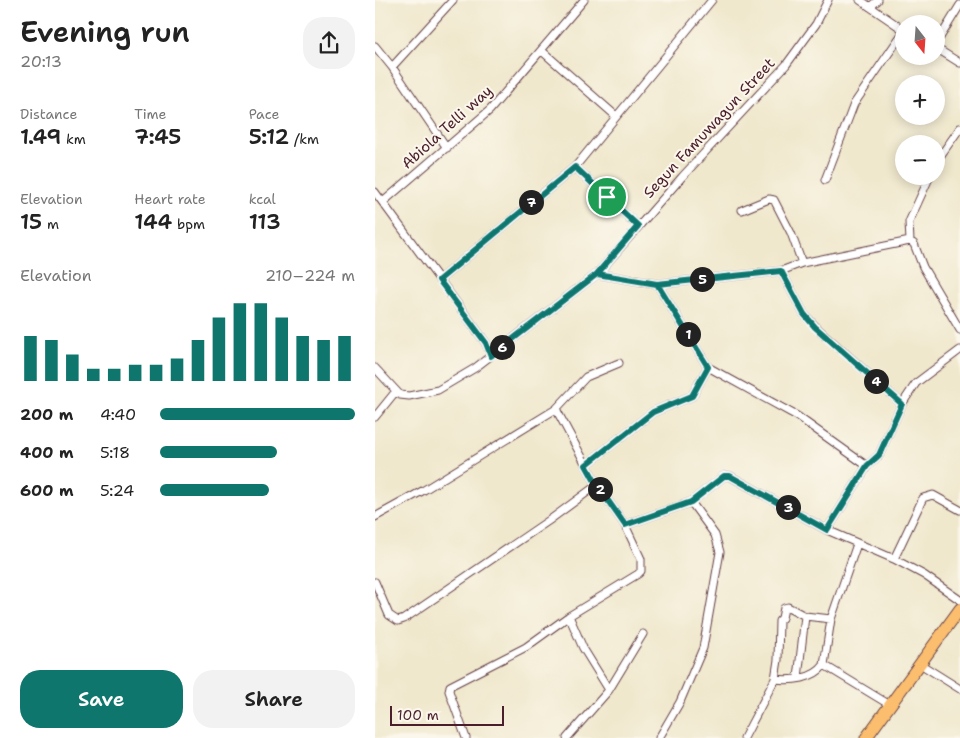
<!DOCTYPE html>
<html lang="en">
<head>
<meta charset="utf-8">
<style>
  body { margin:0; font-family:"Shantell Sans",sans-serif; background:#f2f2f2; color:#222; height:100vh; display:flex; flex-direction:column; font-size:19px; white-space:nowrap }
  * { box-sizing:border-box; margin:0 }
  p { font-size:16px; color:#767676 }
  .icon { flex:none; width:28px; height:28px; fill:none; stroke:currentColor; stroke-width:2; stroke-linecap:round; stroke-linejoin:round }
  .map { position:relative; flex:1; overflow:hidden }
  .side { display:flex; flex-direction:column; background:#fff; width:375px }
  .side>* { flex:none }
  .needle { width:32px; rotate:163deg }
  .buttons { position:absolute; left:520px; top:15px; display:grid; gap:10px }
  .buttons a { display:grid; place-items:center; width:50px; height:50px; border-radius:50%; background:#fff; box-shadow:0 2px 12px #0003; font-size:25px }
  .scale { position:absolute; left:15px; bottom:12px; width:114px; box-sizing:border-box; padding-left:5px; border:2px solid #4a1f2b; border-top:0; font-size:14px; line-height:18px; white-space:nowrap; color:#4a1f2b; -webkit-text-stroke:4px #fbf7ec; paint-order:stroke }
  .pin { position:absolute; display:grid; place-items:center; width:42px; height:42px; color:#fff; margin:-21px; border:2px solid #fff; border-radius:50%; box-shadow:0 1px 5px #0007 }
  .km { position:absolute; width:25px; height:25px; margin:-12px; border-radius:50%; background:#222; color:#fff; font-size:14px; line-height:25px; text-align:center }
  .round { display:grid; place-items:center; flex:none; width:52px; height:52px; border-radius:20px; background:#f2f2f2 }
  .head { display:flex; align-items:center; justify-content:space-between; height:85px; padding:0 20px }
  h1 { font-size:28px; font-weight:600; line-height:38px }
  .stats { display:grid; grid-template-columns:repeat(3,1fr); gap:8px; height:85px; padding:5px 20px }
  .stats div { display:grid; align-content:center }
  .stats b { font-size:21px; font-weight:600 }
  .stats small { font-size:14px; font-weight:400 }
  .stats p { font-size:14px }
  .chart { height:140px; padding:10px 20px }
  .chart p { display:flex; justify-content:space-between }
  .chart svg { width:100%; height:90px; margin-top:5px; stroke:#0f766e; stroke-width:6 }
  .primary-button { display:flex; gap:10px; margin-top:auto; padding:10px 20px }
  .primary-button a { flex:1; height:58px; border-radius:20px; background:#0f766e; color:#fff; font-size:20px; font-weight:600; line-height:58px; text-align:center }
  .primary-button a+a { background:#f2f2f2; color:#222 }
  ul { padding:0 20px; list-style:none; font-size:16px }
  li { display:grid; grid-template-columns:80px 60px 1fr; align-items:center; height:38px }
  li i { height:12px; border-radius:6px; background:#0f766e }
  main { display:flex; flex:1; min-height:0 }
  .map>svg:first-child { display:block }
</style>
</head>
<body>
<main>
<section class="side">
<div class="head"><div><h1>Evening run</h1><p>20:13</p></div><a class="round"><svg class="icon" aria-label="share" viewBox="0 0 24 24"><path d="M12 15V3M7 8l5-5 5 5M5 13v7h14v-7"/></svg></a></div>
<div class="stats">
<div><p>Distance</p><b>1.49<small> km</small></b></div>
<div><p>Time</p><b>7:45</b></div>
<div><p>Pace</p><b>5:12<small> /km</small></b></div>
</div>
<div class="stats">
<div><p>Elevation</p><b>15<small> m</small></b></div>
<div><p>Heart rate</p><b>144<small> bpm</small></b></div>
<div><p>kcal</p><b>113</b></div>
</div>
<div class="chart"><p><span>Elevation</span>210–224 m</p>
<svg viewBox="0 0 160 44" preserveAspectRatio="none"><path d="M5 44V22M15 44V24M25 44V31M35 44V38M45 44V38M55 44V36M65 44V36M75 44V33M85 44V24M95 44V13M105 44V6M115 44V6M125 44V13M135 44V22M145 44V24M155 44V22"/></svg>
</div>
<ul>
<li><b>200 m</b>4:40<i style="width:100%"></i></li>
<li><b>400 m</b>5:18<i style="width:60%"></i></li>
<li><b>600 m</b>5:24<i style="width:56%"></i></li>
</ul>
<div class="primary-button"><a>Save</a><a>Share</a></div>
</section>
<div class="map">
<svg width="585" height="738" viewBox="0 0 585 738">
  <rect width="100%" height="100%" fill="#fbf7ec"/>
  <filter id="ink" filterUnits="userSpaceOnUse"><feTurbulence type="fractalNoise" baseFrequency=".02" numOctaves="2"/><feDisplacementMap in="SourceGraphic" scale="10" xChannelSelector="R" yChannelSelector="G"/><feConvolveMatrix kernelMatrix="1 2 1 2 8 2 1 2 1" color-interpolation-filters="sRGB"/></filter>
  <filter id="wash" filterUnits="userSpaceOnUse"><feTurbulence type="fractalNoise" baseFrequency=".0096" numOctaves="4" result="noise"/><feDisplacementMap in="SourceGraphic" scale="20" xChannelSelector="R" yChannelSelector="G"/><feGaussianBlur stdDeviation="1.12" result="paint"/><feColorMatrix in="noise" values="0 0 0 0 0 0 0 0 0 0 0 0 0 0 0 0 0 1.4 0 .05"/><feComposite in="paint" operator="in"/></filter>
  <g filter="url(#wash)">
    <rect width="100%" height="100%" fill="#f0e8cd"/>
  </g>
  <g filter="url(#ink)">
    <g fill="none" stroke-linecap="round" stroke-linejoin="round">
      <defs>
        <path id="minor" d="M 485,0 L 529,30
          M 495,7 L 503,0
          M 561,44 L 585,5
          M 0,46 L 17,67 L 72,148
          M 561,48 L 585,63
          M 167,51 L 241,116
          M 17,67 L 78,0
          M 561,162 L 585,128
          M 200,167 L 263,226
          M 555,176 L 534,222 L 535,241 L 539,244 L 548,267 L 585,330
          M 450,180 L 479,104 L 529,31
          M 0,192 L 111,343 L 116,355
          M 8,202 L 115,110 L 209,0
          M 367,210 L 394,199 L 399,200 L 416,233 L 427,263
          M 406,271 L 429,314 L 441,327 L 527,404
          M 222,274 L 282,284 L 406,271 L 427,263 L 535,241
          M 64,280 L 200,167 L 337,0
          M 282,284 L 333,367 L 422,416 L 492,466
          M 0,368 L 25,395 L 34,396 L 63,390 L 100,368 L 222,274 L 307,177 L 411,65 L 441,24 L 453,0
          M 181,409 L 222,485 L 250,525 L 316,502 L 349,476 L 355,476 L 452,530 L 519,559 L 549,575 L 585,600
          M 0,417 L 21,391
          M 211,465 L 278,412 L 317,396 L 333,367
          M 0,517 L 49,490 L 181,409 L 211,377 L 244,363
          M 452,530 L 492,466 L 504,455 L 527,404 L 541,383 L 585,350
          M 519,559 L 548,498 L 558,495 L 585,510
          M 0,582 L 14,615 L 23,621 L 29,619 L 176,519 L 222,485
          M 194,616 L 208,648 L 234,690
          M 449,665 L 456,619 L 482,544
          M 550,667 L 585,689
          M 423,678 L 430,616
          M 400,679 L 403,660 L 404,621 L 407,618 L 409,608 L 413,607 L 430,616 L 456,619
          M 91,738 L 74,691 L 75,686 L 151,647 L 194,616 L 263,574 L 266,571 L 266,559 L 250,525
          M 192,738 L 234,690 L 268,634
          M 284,738 L 305,702 L 328,648 L 345,552 L 340,535 L 316,502
          M 369,738 L 400,679 C 417,681 439,679 449,665 L 515,705"/>
        <path id="primary" d="M 491,738 L 585,609"/>
      </defs>
      <use href="#minor" stroke="#633d43" stroke-width="9"/>
      <use href="#primary" stroke="#633d43" stroke-width="13"/>
      <use href="#minor" stroke="#fff" stroke-width="7"/>
      <use href="#primary" stroke="#fbbd6e" stroke-width="11"/>
    </g>
  </g>
  <g fill="none" stroke-linecap="round" stroke-linejoin="round" filter="url(#ink)">
    <defs>
      <path id="route" d="M 232,197 L 263,226 L 222,274 L 282,284 L 333,367 L 317,396 L 278,412 L 211,465 L 222,485 L 250,525 L 316,502 L 349,476 L 355,476 L 452,530 L 492,466 L 504,455 L 527,404 L 440,327 L 429,314 L 406,271 L 282,284 L 222,274 L 116,356 L 111,343 L 64,280 L 200,167 L 232,197"/>
    </defs>
    <use href="#route" stroke="#fff" stroke-width="10"/>
    <use href="#route" stroke="#0f766e" stroke-width="6"/>
  </g>
  <g text-anchor="middle" stroke-width="4" stroke-linejoin="round" paint-order="stroke">
    <g font-size="15" fill="#4a1f2b" stroke="#fbf7ec">
      <text transform="translate(72 127) rotate(-42)" y="5">Abiola Telli way</text>
      <text transform="translate(334 128) rotate(-47)" y="5">Segun Famuwagun Street</text>
    </g>
  </g>
</svg>
<div class="buttons">
<a><svg class="needle" viewBox="-14 -14 28 28"><path d="M0-13l5 13h-10z" fill="#e53935"/><path d="M0 13l5-13h-10z" fill="#767676"/></svg></a>
<a>+</a>
<a>−</a>
</div>
<div class="scale">100 m</div>
<div class="pin" style="left:232px;top:197px;background:#1e9e55"><svg class="icon" aria-label="arrive" viewBox="0 0 24 24"><path d="M6 21V4h12l-3 4 3 4H6"/></svg></div>
<b class="km" style="left:313px;top:334px">1</b>
<b class="km" style="left:225px;top:489px">2</b>
<b class="km" style="left:413px;top:507px">3</b>
<b class="km" style="left:501px;top:381px">4</b>
<b class="km" style="left:327px;top:279px">5</b>
<b class="km" style="left:127px;top:347px">6</b>
<b class="km" style="left:156px;top:202px">7</b>
</div>
</main>
</body>
</html>
